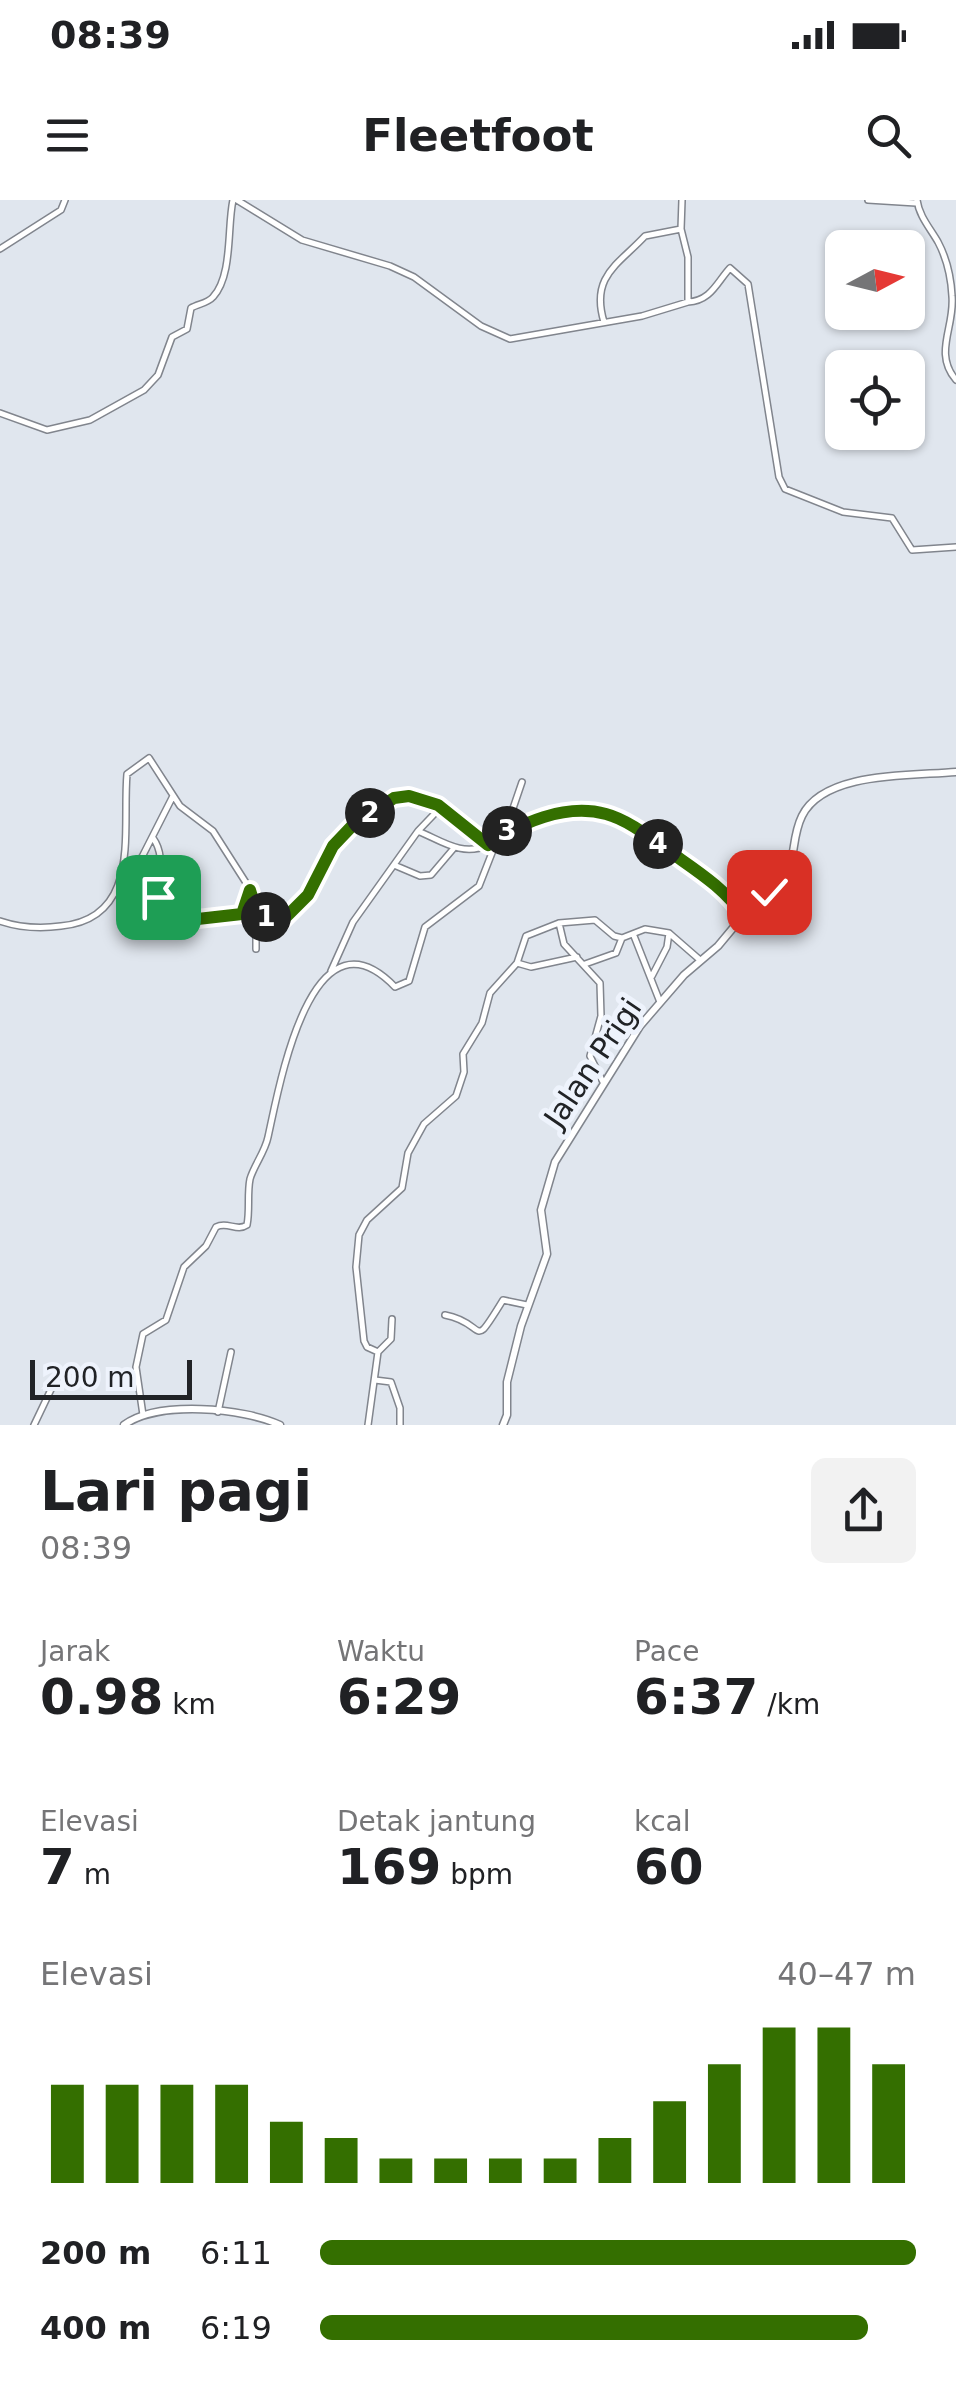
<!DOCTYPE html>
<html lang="id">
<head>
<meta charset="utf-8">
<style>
  body { margin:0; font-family:"DejaVu Sans",sans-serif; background:#f2f2f2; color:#202124; height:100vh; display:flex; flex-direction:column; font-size:38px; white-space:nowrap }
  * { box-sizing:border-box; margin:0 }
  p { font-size:32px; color:#757577 }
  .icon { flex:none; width:55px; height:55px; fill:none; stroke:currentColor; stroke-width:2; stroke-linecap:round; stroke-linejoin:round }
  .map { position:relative; height:1225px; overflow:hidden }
  .panel { display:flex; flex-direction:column; background:#fff; flex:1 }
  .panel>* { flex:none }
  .needle { width:65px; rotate:83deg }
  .buttons { position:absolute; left:825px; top:30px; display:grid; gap:20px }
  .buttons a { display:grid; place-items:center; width:100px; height:100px; border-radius:15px; background:#fff; box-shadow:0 2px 8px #0004; font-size:50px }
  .scale { position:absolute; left:30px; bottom:25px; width:162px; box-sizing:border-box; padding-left:10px; border:5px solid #212326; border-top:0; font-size:28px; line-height:35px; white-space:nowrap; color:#212326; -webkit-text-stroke:8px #eef3fc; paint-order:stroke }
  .pin { position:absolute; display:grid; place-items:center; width:85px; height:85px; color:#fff; margin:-42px; border-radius:20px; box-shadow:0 5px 15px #0006 }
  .km { position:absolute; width:50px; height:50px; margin:-25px; border-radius:50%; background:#222; color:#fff; font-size:28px; line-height:50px; text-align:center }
  .round { display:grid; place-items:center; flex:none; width:105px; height:105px; border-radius:15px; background:#f2f2f2 }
  .summary { display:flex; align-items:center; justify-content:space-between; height:170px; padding:0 40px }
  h1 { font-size:55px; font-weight:700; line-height:75px }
  .stats { display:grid; grid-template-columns:repeat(3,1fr); gap:15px; height:170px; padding:10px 40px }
  .stats div { display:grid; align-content:center }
  .stats b { font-size:50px; font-weight:700 }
  .stats small { font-size:28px; font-weight:400 }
  .stats p { font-size:28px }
  .chart { height:280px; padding:20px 40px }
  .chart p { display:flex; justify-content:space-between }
  .chart svg { width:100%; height:180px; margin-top:10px; stroke:#346f00; stroke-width:6 }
  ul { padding:0 40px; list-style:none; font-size:32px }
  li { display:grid; grid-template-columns:160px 120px 1fr; align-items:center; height:75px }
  li i { height:25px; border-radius:12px; background:#346f00 }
  .status { display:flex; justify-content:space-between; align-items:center; height:70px; padding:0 50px; background:#fff; direction:ltr }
  .status svg { height:28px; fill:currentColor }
  header { display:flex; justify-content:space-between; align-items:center; height:130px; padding:0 40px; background:#fff; font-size:45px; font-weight:700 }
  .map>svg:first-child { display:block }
</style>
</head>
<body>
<div class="status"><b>08:39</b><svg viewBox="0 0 49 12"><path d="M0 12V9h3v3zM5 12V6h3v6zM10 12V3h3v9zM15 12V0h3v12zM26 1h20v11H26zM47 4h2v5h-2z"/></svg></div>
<header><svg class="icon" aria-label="menu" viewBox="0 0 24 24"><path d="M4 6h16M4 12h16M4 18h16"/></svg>Fleetfoot<svg class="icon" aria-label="search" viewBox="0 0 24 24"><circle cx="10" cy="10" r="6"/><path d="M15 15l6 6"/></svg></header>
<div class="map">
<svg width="956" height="1225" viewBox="0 0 956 1225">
  <rect width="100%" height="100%" fill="#e0e6ee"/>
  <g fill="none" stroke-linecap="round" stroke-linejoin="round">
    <defs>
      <path id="street" d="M 237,0 L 302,40 L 390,66 L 414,77 L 481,126 L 510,139 L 642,116 L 688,102
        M 682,0 L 681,29 L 688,57 L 688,102 C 711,101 717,82 730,68 L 748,84 L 779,277 L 785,289 L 843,312 L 892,318 L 912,350 L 956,347
        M 868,0 L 916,3
        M 917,0 C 919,16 930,28 938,42 C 947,59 951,77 952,96 C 955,127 933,153 956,180
        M 0,49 L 61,10 L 65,0
        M 604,122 C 590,76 619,64 645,36 L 681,29
        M 0,213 L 47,230 L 90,220 L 144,190 L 158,175 L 172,137 L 187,129 L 191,108 C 198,104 208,103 213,97 C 233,75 227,27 233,0
        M 506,629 L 522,582
        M 418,631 L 441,607
        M 153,638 C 171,663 149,695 167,721 L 239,716 L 244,712 L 250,692
        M 394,665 L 420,676 L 431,675 L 454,648
        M 122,676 L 142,657 L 173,596
        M 0,721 C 21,728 39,729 61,726 C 142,718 122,631 127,574 L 149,558 L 180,606 L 213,631 L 250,689 L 256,710 L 276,724 L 309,695 L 333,645 L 352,626 L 395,598 L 409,596 L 438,605 L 488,645 C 520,622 565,603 606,614 C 630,620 653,640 673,654 C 697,671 727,690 743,716
        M 559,723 L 564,744 L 600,783 L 601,816 L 590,856 L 603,882
        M 634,736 L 660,802
        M 256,749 L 256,710
        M 517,763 L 531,767 L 577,757
        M 585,764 L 616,753 L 622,738
        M 331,771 L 353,722 L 418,631 C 442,641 462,657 488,645
        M 652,776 L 667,747 L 669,733
        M 445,1115 C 488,1123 470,1154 503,1100 L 527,1105
        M 378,1152 L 391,1139 L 392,1119
        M 375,1180 L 391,1182 L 400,1208 L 400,1225
        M 218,1212 L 231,1152
        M 143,1215 L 136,1167 L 143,1134 L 166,1120 L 184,1067 L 206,1046 L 216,1027 C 227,1021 237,1032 247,1025 C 250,1010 247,994 250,979 C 254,965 265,952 268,937 C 279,888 311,700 395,787 L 409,781 L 425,727 L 479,686 L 497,640
        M 34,1225 L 56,1179 L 61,1173 L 72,1170
        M 368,1225 L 378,1152 L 367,1147 L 364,1141 L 356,1067 L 359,1035 L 367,1020 L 402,988 L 408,953 L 424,924 L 456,896 L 464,872 L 463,854 L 482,823 L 490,793 L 517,763 L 526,736 L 559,723 L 595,720 L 614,736 L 622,738 L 645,729 L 669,733 L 700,760"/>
      <path id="secondary" d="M 124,1225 C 158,1200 244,1208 280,1225
        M 503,1225 L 507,1215 L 507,1182 L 521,1126 L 547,1054 L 541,1010 L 555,962 L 640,826 L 684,775 L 718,746 L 743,716 L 789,670 C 795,652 793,634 802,616 C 824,571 912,576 956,572"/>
    </defs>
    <use href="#street" stroke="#81858d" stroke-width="8"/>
    <use href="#secondary" stroke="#81858d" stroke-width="9"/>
    <use href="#street" stroke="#fff" stroke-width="5"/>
    <use href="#secondary" stroke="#fff" stroke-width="6"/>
  </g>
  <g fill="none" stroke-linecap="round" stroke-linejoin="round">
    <defs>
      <path id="route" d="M 158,697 L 164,717 L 171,722 L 242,714 L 250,690 L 256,710 L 279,724 L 308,695 L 333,646 L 352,626 L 394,598 L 409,596 L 438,605 L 488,645 C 520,623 565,603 606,614 C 629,620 653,640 673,654 C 697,671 727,690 743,716 L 769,692"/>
    </defs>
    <use href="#route" stroke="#fff" stroke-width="20"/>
    <use href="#route" stroke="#346f00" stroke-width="12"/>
  </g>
  <g text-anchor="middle" stroke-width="10" stroke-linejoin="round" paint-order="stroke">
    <g font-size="30" fill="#212326" stroke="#eef3fc">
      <text transform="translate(593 863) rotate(-56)" y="10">Jalan Prigi</text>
    </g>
  </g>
</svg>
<div class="buttons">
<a><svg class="needle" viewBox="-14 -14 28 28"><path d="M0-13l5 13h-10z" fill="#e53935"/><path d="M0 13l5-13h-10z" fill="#757577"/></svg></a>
<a><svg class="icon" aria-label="locate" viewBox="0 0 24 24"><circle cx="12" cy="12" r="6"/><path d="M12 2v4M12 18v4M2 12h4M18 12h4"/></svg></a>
</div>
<div class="scale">200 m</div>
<div class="pin" style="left:158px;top:697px;background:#1e9e55"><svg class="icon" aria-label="arrive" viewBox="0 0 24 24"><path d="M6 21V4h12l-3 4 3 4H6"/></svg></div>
<div class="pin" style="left:769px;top:692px;background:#d93025"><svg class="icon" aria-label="check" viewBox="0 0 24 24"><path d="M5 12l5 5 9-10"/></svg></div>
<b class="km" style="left:266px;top:717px">1</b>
<b class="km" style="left:370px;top:613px">2</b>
<b class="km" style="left:507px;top:631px">3</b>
<b class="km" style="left:658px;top:644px">4</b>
</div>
<section class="panel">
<div class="summary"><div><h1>Lari pagi</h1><p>08:39</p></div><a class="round"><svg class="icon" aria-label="share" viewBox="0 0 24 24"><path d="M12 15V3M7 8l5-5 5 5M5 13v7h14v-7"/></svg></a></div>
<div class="stats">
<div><p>Jarak</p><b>0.98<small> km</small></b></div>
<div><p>Waktu</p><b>6:29</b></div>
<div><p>Pace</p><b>6:37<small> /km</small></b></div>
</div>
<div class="stats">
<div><p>Elevasi</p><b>7<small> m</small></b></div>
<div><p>Detak jantung</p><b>169<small> bpm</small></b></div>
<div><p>kcal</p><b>60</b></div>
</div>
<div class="chart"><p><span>Elevasi</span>40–47 m</p>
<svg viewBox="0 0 160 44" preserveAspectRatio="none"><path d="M5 44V20M15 44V20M25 44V20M35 44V20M45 44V29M55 44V33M65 44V38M75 44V38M85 44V38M95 44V38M105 44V33M115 44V24M125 44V15M135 44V6M145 44V6M155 44V15"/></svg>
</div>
<ul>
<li><b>200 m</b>6:11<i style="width:100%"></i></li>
<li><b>400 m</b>6:19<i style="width:92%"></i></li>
</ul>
</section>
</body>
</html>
